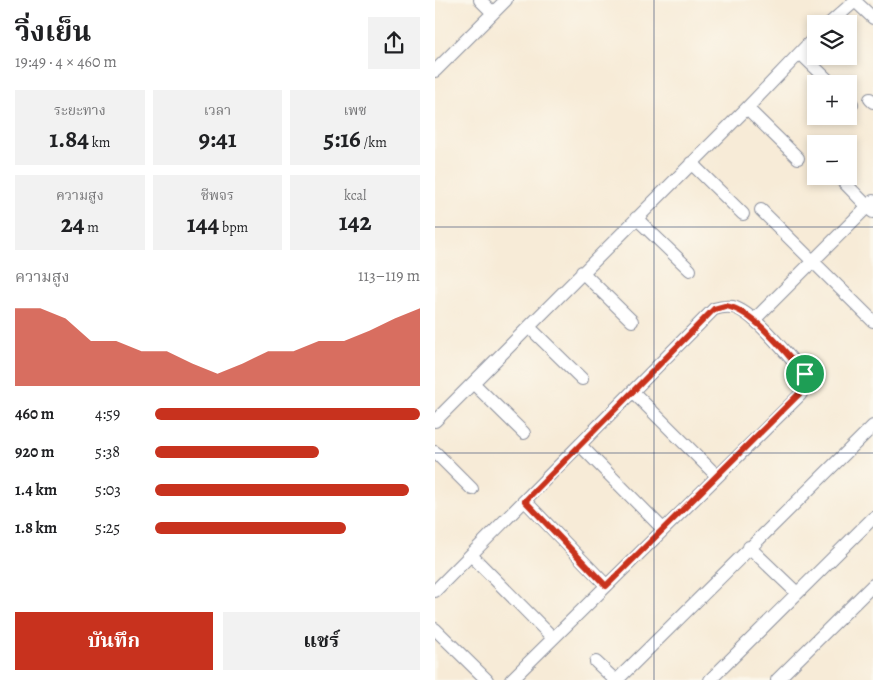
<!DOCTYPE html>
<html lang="th">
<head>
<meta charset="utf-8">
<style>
  body { margin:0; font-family:Alegreya,"Noto Serif Thai",serif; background:#f2f2f2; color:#202124; height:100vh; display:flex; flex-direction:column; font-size:19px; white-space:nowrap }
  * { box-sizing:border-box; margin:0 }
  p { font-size:16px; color:#757577 }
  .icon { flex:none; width:28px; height:28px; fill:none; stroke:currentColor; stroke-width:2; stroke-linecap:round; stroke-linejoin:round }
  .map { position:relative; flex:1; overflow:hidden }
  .drawer { display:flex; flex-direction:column; background:#fff; width:435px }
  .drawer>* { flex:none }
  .buttons { position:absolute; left:372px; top:15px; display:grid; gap:10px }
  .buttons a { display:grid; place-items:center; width:50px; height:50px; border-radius:0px; background:#fff; box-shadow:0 2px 8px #0003; font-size:25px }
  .pin { position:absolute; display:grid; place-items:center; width:42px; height:42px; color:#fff; margin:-21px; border:2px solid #fff; border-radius:50%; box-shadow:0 1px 5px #0007 }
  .round { display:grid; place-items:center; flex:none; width:52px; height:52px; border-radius:0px; background:#f2f2f2 }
  .overview { display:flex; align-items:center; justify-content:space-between; height:85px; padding:0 15px }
  h1 { font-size:28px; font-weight:700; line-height:38px }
  .stats { display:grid; grid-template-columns:repeat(3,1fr); gap:8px; height:85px; padding:5px 15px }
  .stats div { display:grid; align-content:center; border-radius:0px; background:#f2f2f2; text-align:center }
  .stats b { font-size:25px; font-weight:700 }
  .stats small { font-size:14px; font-weight:400 }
  .stats p { font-size:14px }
  .chart { height:140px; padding:10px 15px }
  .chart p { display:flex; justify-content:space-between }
  .chart svg { width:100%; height:90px; margin-top:5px; fill:#c8321e; opacity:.7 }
  .primary-button { display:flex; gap:10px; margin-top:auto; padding:10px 15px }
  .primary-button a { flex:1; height:58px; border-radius:0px; background:#c8321e; color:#fff; font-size:20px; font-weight:700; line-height:58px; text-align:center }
  .primary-button a+a { background:#f2f2f2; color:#202124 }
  ul { padding:0 15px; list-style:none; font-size:16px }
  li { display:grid; grid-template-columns:80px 60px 1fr; align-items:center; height:38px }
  li i { height:12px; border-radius:6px; background:#c8321e }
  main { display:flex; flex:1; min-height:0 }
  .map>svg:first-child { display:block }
</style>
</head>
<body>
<main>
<section class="drawer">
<div class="overview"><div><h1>วิ่งเย็น</h1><p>19:49 · 4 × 460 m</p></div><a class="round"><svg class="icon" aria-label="share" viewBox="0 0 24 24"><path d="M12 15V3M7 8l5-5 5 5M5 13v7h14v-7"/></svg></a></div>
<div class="stats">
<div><p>ระยะทาง</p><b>1.84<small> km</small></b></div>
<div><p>เวลา</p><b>9:41</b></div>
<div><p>เพซ</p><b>5:16<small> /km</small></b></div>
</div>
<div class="stats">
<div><p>ความสูง</p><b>24<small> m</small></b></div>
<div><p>ชีพจร</p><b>144<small> bpm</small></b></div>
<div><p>kcal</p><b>142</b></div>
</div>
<div class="chart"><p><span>ความสูง</span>113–119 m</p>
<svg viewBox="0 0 160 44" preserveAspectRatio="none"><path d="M0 44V6L10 6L20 11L30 22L40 22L50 27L60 27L70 33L80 38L90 33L100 27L110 27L120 22L130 22L140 17L150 11L160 6V44z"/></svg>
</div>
<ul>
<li><b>460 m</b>4:59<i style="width:100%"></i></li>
<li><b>920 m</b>5:38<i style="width:62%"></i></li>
<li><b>1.4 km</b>5:03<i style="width:96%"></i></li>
<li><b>1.8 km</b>5:25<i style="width:72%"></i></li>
</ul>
<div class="primary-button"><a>บันทึก</a><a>แชร์</a></div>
</section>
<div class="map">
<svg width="438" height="680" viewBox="0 0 438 680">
  <rect width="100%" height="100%" fill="#fbf7ec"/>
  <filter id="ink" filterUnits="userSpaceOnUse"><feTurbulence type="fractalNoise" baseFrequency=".02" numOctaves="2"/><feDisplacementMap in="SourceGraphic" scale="10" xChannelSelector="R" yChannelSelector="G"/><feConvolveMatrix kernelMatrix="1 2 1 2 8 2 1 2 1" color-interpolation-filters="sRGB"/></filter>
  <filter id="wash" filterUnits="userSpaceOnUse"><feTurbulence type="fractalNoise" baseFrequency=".0096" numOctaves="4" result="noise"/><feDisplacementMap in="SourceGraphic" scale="20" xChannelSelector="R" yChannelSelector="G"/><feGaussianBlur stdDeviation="1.12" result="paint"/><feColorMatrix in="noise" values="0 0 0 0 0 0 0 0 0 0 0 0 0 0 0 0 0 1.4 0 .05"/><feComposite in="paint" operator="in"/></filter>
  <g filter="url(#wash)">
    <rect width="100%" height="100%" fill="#f7ebd7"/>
  </g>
  <g filter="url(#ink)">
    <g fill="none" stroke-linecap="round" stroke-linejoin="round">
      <defs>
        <path id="minor" d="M 45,0 L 58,13
          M 420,1 L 438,18
          M 394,24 L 421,0
          M 365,53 L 397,84
          M 0,71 L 71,0
          M 435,99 L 438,102
          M 414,100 L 417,104
          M 312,108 L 363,158
          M 256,163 L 308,214
          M 403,176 L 438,212
          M 326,210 L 438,321
          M 201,218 L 255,270
          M 147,272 L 197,321
          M 319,320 L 438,201
          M 94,327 L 147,379
          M 38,383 L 89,433
          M 198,392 L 282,476
          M 0,421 L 312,108 L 381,36
          M 145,445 L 228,529
          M 0,452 L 37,489
          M 90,501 L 171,585
          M 314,547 L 362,593
          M 36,555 L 118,638
          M 0,591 L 279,309 C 285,307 291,306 298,307 C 319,312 354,357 369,374 C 371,383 370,388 365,395 L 76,680
          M 0,629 L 52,680
          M 161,662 L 180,680
          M 182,680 L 438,426
          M 275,680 L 438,518
          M 342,680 L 438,585"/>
      </defs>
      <use href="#minor" stroke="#898d9a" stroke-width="14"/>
      <use href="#minor" stroke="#fff" stroke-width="12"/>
    </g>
  </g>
  <g fill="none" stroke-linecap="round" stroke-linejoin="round" filter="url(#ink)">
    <defs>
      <path id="route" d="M 290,306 C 318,309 350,353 370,374 L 371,381 L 370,388 L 171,586 L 90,501 L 279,309 Z"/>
    </defs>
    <use href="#route" stroke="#fff" stroke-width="10"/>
    <use href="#route" stroke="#c8321e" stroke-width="6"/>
  </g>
  <path fill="none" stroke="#1b2f5e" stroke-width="1" stroke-opacity="0.55" d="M 219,0 L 219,680M 0,227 L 438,227M 0,453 L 438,453"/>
</svg>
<div class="buttons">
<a><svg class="icon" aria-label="layers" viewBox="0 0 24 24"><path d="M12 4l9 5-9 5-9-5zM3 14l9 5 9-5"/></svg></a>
<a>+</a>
<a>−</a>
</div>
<div class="pin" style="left:370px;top:374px;background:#1e9e55"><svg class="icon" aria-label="arrive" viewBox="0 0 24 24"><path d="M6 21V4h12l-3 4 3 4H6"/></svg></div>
</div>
</main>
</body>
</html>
